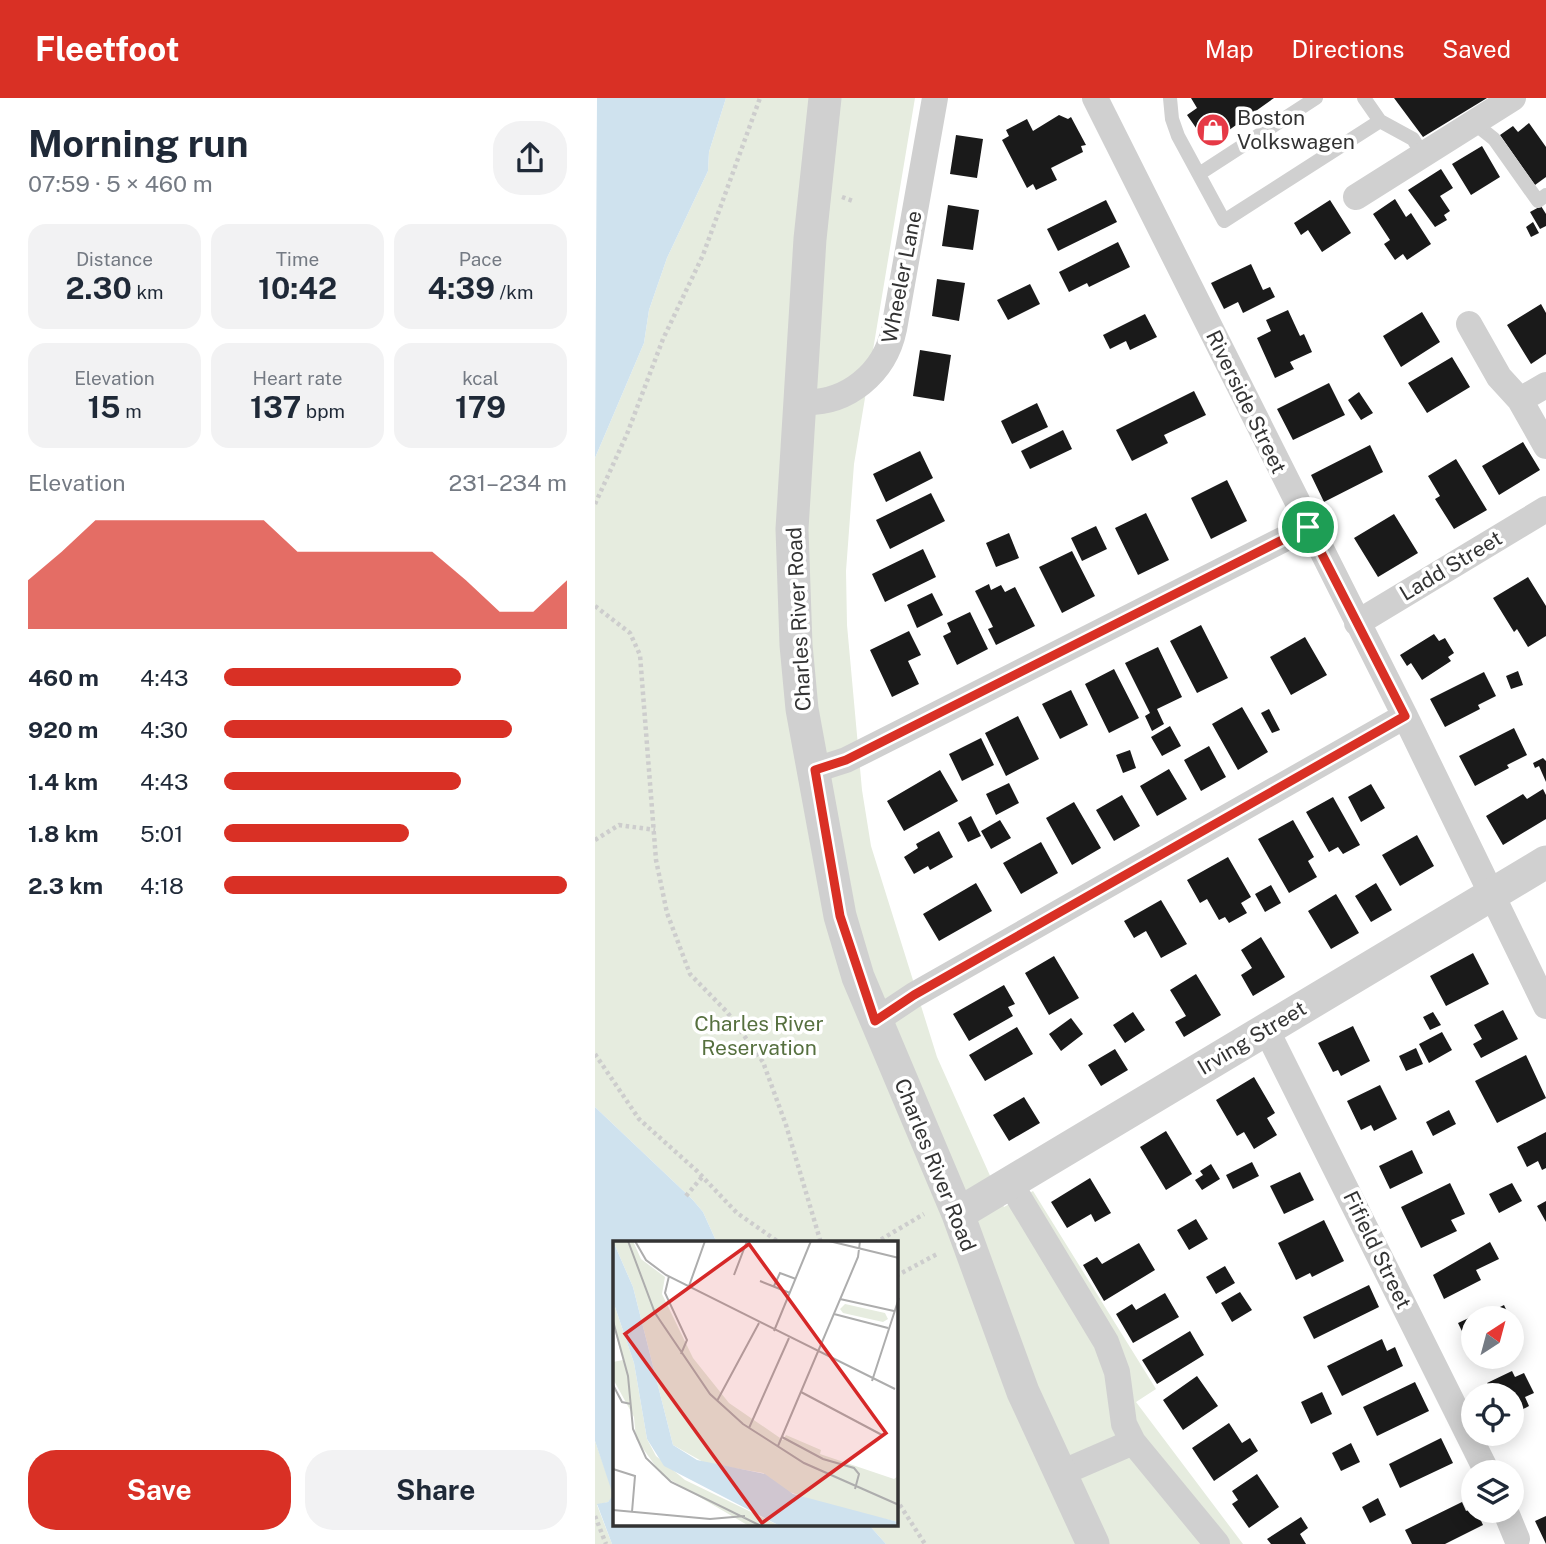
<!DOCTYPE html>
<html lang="en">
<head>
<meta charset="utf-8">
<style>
  body { margin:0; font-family:"Public Sans",sans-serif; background:#f2f2f3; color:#1f2937; height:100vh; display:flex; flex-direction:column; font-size:26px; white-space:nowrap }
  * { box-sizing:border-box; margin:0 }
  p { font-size:23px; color:#747a83 }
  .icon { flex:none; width:38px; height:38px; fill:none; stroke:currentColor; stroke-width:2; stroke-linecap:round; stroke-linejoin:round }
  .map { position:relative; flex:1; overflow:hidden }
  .panel { display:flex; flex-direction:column; background:#fff; width:595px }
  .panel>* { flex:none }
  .needle { width:46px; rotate:36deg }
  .fabs { position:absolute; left:866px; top:1208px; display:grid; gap:14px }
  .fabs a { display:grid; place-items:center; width:63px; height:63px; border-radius:50%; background:#fff; box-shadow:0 4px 18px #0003; font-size:35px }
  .pin { position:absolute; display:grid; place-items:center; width:60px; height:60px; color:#fff; margin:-30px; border:4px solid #fff; border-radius:50%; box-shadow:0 2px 7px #0007 }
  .round { display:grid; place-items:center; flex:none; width:74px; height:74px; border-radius:28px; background:#f2f2f3 }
  .overview { display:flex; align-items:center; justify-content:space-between; height:119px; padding:0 28px }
  h1 { font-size:38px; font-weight:700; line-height:52px }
  .figures { display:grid; grid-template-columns:repeat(3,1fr); gap:10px; height:119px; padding:7px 28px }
  .figures div { display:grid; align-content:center; border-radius:18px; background:#f2f2f3; text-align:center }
  .figures b { font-size:30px; font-weight:700 }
  .figures small { font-size:19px; font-weight:400 }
  .figures p { font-size:19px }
  .chart { height:196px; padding:14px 28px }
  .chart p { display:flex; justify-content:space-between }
  .chart svg { width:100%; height:126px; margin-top:7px; fill:#d93025; opacity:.7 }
  .cta { display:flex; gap:14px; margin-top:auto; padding:14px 28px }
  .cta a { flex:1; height:80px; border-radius:28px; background:#d93025; color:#fff; font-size:28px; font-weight:700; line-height:80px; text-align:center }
  .cta a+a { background:#f2f2f3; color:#1f2937 }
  ul { padding:0 28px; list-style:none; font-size:23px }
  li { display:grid; grid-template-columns:112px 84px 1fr; align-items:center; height:52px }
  li i { height:18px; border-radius:9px; background:#d93025 }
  header { display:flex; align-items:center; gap:42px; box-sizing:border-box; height:98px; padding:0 35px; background:#d93025; color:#fff }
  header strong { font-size:33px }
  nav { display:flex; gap:38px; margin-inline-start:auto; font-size:24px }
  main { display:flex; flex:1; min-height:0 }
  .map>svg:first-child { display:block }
</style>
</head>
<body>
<header>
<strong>Fleetfoot</strong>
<nav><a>Map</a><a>Directions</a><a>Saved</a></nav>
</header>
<main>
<section class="panel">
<div class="overview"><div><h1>Morning run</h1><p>07:59 · 5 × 460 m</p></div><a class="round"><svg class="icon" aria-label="share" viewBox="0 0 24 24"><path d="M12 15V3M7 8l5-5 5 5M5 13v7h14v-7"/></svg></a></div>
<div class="figures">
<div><p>Distance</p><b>2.30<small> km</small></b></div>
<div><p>Time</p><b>10:42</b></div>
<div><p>Pace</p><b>4:39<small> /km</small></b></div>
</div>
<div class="figures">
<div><p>Elevation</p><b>15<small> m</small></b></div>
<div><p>Heart rate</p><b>137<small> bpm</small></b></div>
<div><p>kcal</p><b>179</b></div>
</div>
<div class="chart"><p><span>Elevation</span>231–234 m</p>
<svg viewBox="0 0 160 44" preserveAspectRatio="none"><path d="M0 44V27L10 17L20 6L30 6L40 6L50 6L60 6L70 6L80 17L90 17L100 17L110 17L120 17L130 27L140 38L150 38L160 27V44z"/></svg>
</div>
<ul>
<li><b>460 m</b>4:43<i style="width:69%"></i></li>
<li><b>920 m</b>4:30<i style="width:84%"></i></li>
<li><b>1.4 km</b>4:43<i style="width:69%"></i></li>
<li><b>1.8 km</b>5:01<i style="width:54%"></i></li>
<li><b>2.3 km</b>4:18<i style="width:100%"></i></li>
</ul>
<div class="cta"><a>Save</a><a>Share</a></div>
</section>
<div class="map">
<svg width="951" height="1446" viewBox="0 0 951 1446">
  <rect width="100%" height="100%" fill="#fff"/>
  <path fill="#e6ecdf" d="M 131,0 L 320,0 L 259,366 L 251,473 L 252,527 L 267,692 L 276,748 L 342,959 L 409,1109 L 438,1093 L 561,1291 L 541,1304 L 648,1446 L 291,1446 L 274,1427 L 301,1427 L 301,1145 L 122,1145 L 108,1114 L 97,1101 L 0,1009 L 0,360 L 49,245 L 54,212 L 72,160 L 113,73 L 114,54 Z
    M 0,1343 L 19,1397 L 13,1404 L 2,1407 L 17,1446 L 0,1446 Z"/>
  <path fill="#cfe2ee" d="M 2,0 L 131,0 L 114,54 L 113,73 L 72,160 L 54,212 L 49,245 L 0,360 Z
    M 0,1009 L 97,1101 L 108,1114 L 122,1145 L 19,1145 L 19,1427 L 274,1427 L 291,1446 L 17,1446 L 2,1406 L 13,1404 L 18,1397 L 0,1343 Z"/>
  <path fill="#1a1a1a" d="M 596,0 L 679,0 L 613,47 L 592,17 L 602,10 Z
    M 799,0 L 892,0 L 828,39 Z
    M 464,17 L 473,21 L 476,19 L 491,47 L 486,48 L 488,54 L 456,70 L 462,82 L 441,92 L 438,86 L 432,90 L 407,42 L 414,38 L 411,32 L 432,21 L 438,33 Z
    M 934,25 L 951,49 L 951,79 L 940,87 L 905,37 L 918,28 L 923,34 Z
    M 361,37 L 388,41 L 382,80 L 355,76 Z
    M 887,48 L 905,79 L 876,97 L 857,66 Z
    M 846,71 L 858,90 L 845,98 L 855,113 L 849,117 L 852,122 L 840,129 L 813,92 Z
    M 800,101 L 811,119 L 816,115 L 836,146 L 812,162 L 808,156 L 800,162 L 789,146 L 795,142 L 778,116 Z
    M 511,102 L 522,124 L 463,153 L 452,131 Z
    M 735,102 L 756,135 L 727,154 L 713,132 L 706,137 L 699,125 Z
    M 353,107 L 384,112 L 378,152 L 347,148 Z
    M 946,108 L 951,116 L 951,128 L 945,131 L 935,114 Z
    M 938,124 L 944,135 L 936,139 L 931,129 Z
    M 523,144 L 535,169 L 494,189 L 492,185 L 474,194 L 464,174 Z
    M 656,166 L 668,192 L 675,189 L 680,199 L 648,215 L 643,204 L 629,211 L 616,185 Z
    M 342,181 L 370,185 L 364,223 L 337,218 Z
    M 435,186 L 445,206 L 413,222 L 402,202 Z
    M 946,206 L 951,215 L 951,256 L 936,266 L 912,227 Z
    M 693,212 L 705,238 L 709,236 L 717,254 L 695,264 L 699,271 L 680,280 L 662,240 L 676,233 L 671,222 Z
    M 827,214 L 845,244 L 806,269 L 788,238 Z
    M 550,216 L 562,239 L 535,252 L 531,243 L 515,251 L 508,237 Z
    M 325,252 L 356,257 L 349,303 L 318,298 Z
    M 857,259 L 875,289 L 832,315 L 813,285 Z
    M 734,285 L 750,317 L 698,342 L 682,311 Z
    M 599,293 L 611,317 L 569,337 L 573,345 L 537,363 L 521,332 Z
    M 764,294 L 778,315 L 766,322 L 753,302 Z
    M 442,305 L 453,329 L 417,346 L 406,323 Z
    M 468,332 L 477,351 L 435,371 L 426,353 Z
    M 928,344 L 945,372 L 904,397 L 887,368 Z
    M 775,347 L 788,374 L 729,404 L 716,377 Z
    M 325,353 L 338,380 L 291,404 L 278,376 Z
    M 861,361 L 892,412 L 859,431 L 840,401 L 845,398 L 833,378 Z
    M 632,382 L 652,423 L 616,441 L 596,400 Z
    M 336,395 L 350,423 L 295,451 L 281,422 Z
    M 551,415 L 574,462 L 543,477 L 520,430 Z
    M 799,416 L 823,455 L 783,479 L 759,440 Z
    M 501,428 L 512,451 L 487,463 L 476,440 Z
    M 414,435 L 424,460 L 401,469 L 391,445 Z
    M 328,451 L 341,479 L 290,504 L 277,476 Z
    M 477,453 L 500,498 L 467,515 L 444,469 Z
    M 933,479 L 951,508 L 951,538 L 933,549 L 922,531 L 919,534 L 898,500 Z
    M 394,486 L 396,492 L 406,487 L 410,494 L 420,489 L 440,528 L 401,547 L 393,531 L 398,529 L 380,493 Z
    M 337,495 L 348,517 L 322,530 L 312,507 Z
    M 375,514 L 393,551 L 362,567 L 348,538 L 356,534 L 352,525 Z
    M 606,527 L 633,580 L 602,595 L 575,543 Z
    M 314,533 L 326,557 L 313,563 L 324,586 L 297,599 L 275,552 Z
    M 839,536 L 844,543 L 850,540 L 859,555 L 853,559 L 856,563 L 827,582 L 816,565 L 812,568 L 805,557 Z
    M 710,539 L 732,577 L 696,597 L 675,559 Z
    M 563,549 L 587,599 L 562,611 L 569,626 L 557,633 L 550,618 L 555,615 L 530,565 Z
    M 519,571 L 544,620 L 514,635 L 490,586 Z
    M 923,573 L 928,587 L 916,591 L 911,578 Z
    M 889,574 L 901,598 L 883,607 L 885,611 L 850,629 L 835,601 Z
    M 476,592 L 493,627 L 465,641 L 447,606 Z
    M 647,609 L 673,654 L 643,672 L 617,626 Z
    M 674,611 L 685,632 L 677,635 L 666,615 Z
    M 423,618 L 444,661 L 411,678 L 390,635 Z
    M 575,628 L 586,648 L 567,658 L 556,639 Z
    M 919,630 L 932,657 L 912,667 L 914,670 L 880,688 L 864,658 Z
    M 386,640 L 399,667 L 367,683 L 354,656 Z
    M 614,648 L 631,679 L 606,693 L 589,662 Z
    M 535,652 L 541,670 L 528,675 L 521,657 Z
    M 948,660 L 951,663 L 951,684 L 944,668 L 940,670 L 938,665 Z
    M 574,671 L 592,701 L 562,718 L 545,688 Z
    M 345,672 L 363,703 L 309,733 L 292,703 Z
    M 414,685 L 424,705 L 401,717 L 391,696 Z
    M 776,686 L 790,710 L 766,724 L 753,699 Z
    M 948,691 L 951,697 L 951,721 L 908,747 L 891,718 L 928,696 L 932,701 Z
    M 527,697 L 545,728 L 519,743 L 501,712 Z
    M 738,699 L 765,747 L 748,756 L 743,749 L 734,754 L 711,714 Z
    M 479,704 L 506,750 L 477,767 L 451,720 Z
    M 376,718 L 386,738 L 373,744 L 363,725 Z
    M 405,722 L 416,740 L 396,751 L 386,733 Z
    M 698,722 L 719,759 L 713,763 L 722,779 L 694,795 L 663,741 Z
    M 344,733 L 358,759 L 335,772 L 333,768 L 319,776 L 309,759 L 323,750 L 321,746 Z
    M 822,737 L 839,768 L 805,788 L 787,757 Z
    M 446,744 L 463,775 L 426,796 L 408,765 Z
    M 633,759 L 656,799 L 646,805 L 652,815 L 634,825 L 630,819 L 624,822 L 612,801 L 605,805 L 592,782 Z
    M 381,785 L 397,813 L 344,843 L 328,816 Z
    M 781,785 L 797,812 L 776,824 L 760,798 Z
    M 676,787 L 686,805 L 670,814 L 660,796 Z
    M 741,796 L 764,835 L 736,851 L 713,813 Z
    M 566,802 L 592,846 L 566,860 L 551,833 L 539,840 L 529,823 Z
    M 666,839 L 690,879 L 658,898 L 646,877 L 657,870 L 646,852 Z
    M 878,855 L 894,886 L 851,908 L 835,878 Z
    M 459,858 L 484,900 L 454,917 L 430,875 Z
    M 601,876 L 626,917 L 589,939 L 580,924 L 591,918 L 575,892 Z
    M 409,887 L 420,906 L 413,909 L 418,918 L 374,943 L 358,916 Z
    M 908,912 L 923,941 L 886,960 L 878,946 L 887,941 L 879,927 Z
    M 538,914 L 550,932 L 530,945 L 518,927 Z
    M 838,914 L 846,927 L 835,932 L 828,919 Z
    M 476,920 L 488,936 L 466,953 L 454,936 Z
    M 758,928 L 775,963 L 746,978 L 743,972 L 738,974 L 723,945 Z
    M 422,929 L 438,956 L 390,983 L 374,957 Z
    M 847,934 L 857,952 L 834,965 L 824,946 Z
    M 821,950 L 828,966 L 811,973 L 804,958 Z
    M 520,951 L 533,972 L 506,988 L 493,967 Z
    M 931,957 L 951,1000 L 902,1025 L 880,983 Z
    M 659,979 L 680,1015 L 672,1020 L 682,1037 L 659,1051 L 649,1034 L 642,1038 L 621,1002 Z
    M 785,987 L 802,1021 L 779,1033 L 776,1027 L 766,1032 L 752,1003 Z
    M 429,999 L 445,1025 L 414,1043 L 398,1017 Z
    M 854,1012 L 861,1026 L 838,1038 L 831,1024 Z
    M 571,1033 L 597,1076 L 571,1092 L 545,1049 Z
    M 951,1034 L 951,1070 L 947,1072 L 943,1063 L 932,1069 L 922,1049 Z
    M 817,1052 L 828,1075 L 795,1091 L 784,1068 Z
    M 657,1064 L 664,1078 L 638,1091 L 631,1077 Z
    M 616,1066 L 625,1081 L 607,1092 L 600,1082 L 608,1077 L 605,1073 Z
    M 705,1074 L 719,1102 L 689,1116 L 675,1088 Z
    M 495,1080 L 516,1115 L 500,1124 L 496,1116 L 472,1130 L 456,1104 Z
    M 855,1085 L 870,1116 L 856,1122 L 862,1133 L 826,1150 L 806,1109 Z
    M 917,1085 L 927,1103 L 904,1115 L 894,1096 Z
    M 951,1103 L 951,1124 L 942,1108 Z
    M 601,1121 L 613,1141 L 594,1152 L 582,1132 Z
    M 729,1122 L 749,1163 L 717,1179 L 715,1175 L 701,1182 L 683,1145 Z
    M 895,1144 L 904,1161 L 881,1172 L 886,1182 L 849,1201 L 838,1177 Z
    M 544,1145 L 560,1172 L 509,1203 L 488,1167 L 502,1159 L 507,1166 Z
    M 630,1168 L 640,1185 L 621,1196 L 611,1179 Z
    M 774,1187 L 784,1209 L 719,1241 L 708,1219 Z
    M 645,1194 L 657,1212 L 637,1224 L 626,1205 Z
    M 570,1195 L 584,1219 L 538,1245 L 521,1216 L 537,1206 L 541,1212 Z
    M 909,1207 L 915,1220 L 878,1220 L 878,1256 L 863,1225 L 891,1212 L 893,1215 Z
    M 917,1224 L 925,1241 L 917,1245 Z
    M 595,1233 L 609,1257 L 562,1286 L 547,1262 Z
    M 787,1241 L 792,1253 L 800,1249 L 808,1268 L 747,1298 L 732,1268 Z
    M 879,1258 L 900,1258 L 883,1266 Z
    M 917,1273 L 920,1279 L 929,1275 L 939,1295 L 930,1299 L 934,1308 L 917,1317 L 917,1297 L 898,1297 L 892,1285 Z
    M 602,1278 L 623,1308 L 588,1332 L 568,1302 Z
    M 820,1284 L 834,1313 L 782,1338 L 768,1309 Z
    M 727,1294 L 737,1316 L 716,1326 L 706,1304 Z
    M 634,1325 L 647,1345 L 655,1340 L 663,1353 L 619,1383 L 597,1350 Z
    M 846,1340 L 858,1365 L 805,1390 L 794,1366 Z
    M 756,1345 L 765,1364 L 746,1373 L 737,1355 Z
    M 662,1376 L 684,1409 L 654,1430 L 637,1406 L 643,1402 L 637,1393 Z
    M 783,1400 L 791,1417 L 775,1425 L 767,1409 Z
    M 867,1404 L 871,1413 L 878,1410 L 881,1412 L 888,1427 L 850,1446 L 817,1446 L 810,1432 Z
    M 951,1418 L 951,1446 L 940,1423 Z
    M 706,1419 L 713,1430 L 705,1436 L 711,1446 L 676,1446 L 672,1441 Z"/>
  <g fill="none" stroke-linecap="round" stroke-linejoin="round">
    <path stroke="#cdcdcd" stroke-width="4.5" stroke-dasharray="3.5 3.5" stroke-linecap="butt" d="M 247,99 L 258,103
      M 0,406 L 32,336 L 68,241 L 108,157 L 165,0
      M 0,508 L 35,535 L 45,557 L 61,762 L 72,815 L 95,876 L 132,914 L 168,964 L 191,1027 L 226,1145
      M 0,742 L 24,727 L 60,732
      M 0,956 L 44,1021 L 102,1073 L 142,1115 L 185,1145
      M 91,1098 L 107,1079
      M 280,1145 L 329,1116
      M 301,1178 L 344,1155
      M 301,1401 L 330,1446
      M 0,1418 L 11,1446"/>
    <path stroke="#d0d0d0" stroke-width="14" d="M 575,0 L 577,21 L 583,38 L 629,123 L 785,23
      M 769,0 L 785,23 L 818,41 L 828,57
      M 879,25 L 899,41 L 943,103 L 951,97
      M 604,76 L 721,0"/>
    <path stroke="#d0d0d0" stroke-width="26" d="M 500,0 L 810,618 L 951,908
      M 761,99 L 918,0
      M 874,226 L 904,279 L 925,302 L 951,348
      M 925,302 L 951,287
      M 206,304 C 252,307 290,275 299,231 L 340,0
      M 762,525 L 951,411
      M 220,672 L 251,662 L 713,429
      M 280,923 L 319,897 L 810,618
      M 671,931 L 892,1374
      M 415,1085 L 511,1244 L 522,1274 L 529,1326 L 538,1344 L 622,1446
      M 464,1376 L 538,1344
      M 910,1412 L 922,1441"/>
    <path stroke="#d0d0d0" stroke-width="33" d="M 230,0 L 215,141 L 197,431 L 201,547 L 207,611 L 245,818 L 263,879 L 363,1116 L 428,1294 L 498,1446
      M 363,1116 L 951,764"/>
  </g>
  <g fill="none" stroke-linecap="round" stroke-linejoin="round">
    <defs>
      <path id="route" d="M 713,429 L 810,618 L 319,897 L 280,923 L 245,818 L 220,672 L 251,662 Z"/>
    </defs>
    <use href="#route" stroke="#fff" stroke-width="14"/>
    <use href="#route" stroke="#d93025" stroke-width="9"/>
  </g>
  <defs>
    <symbol id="shop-disc" viewBox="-11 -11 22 22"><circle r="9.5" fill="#e63946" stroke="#fff"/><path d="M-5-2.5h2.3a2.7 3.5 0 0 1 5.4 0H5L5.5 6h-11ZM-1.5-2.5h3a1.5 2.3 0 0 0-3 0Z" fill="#fff"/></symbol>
  </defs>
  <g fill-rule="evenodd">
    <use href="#shop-disc" x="599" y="13" width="38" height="38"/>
  </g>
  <g text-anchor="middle" stroke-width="7" stroke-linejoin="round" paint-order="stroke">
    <g font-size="21" fill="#333" stroke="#fff" text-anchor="start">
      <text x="642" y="27">Boston<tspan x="642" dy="24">Volkswagen</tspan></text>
    </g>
    <g font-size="21" fill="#333" stroke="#fff">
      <text transform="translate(307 179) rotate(-79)" y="7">Wheeler Lane</text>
      <text transform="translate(651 304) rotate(64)" y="7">Riverside Street</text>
      <text transform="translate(856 468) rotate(-31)" y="7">Ladd Street</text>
      <text transform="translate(204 521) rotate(-93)" y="7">Charles River Road</text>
      <text transform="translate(657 940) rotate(-31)" y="7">Irving Street</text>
      <text transform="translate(340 1067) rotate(68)" y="7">Charles River Road</text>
      <text transform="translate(782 1152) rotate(64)" y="7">Fifield Street</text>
    </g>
    <g font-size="21" fill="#56703f" stroke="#fff">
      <text x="164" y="933">Charles River<tspan x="164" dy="24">Reservation</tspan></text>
    </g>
  </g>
  <g transform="translate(18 1143)">
    <rect width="285" height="285" fill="#fff"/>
    <path d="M 0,0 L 20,0 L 28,18 L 52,36 L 49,53 L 80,117 L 116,162 L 170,199 L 173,194 L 208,209 L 207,213 L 281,238 L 285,235 L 285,281 L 212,264 L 174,250 L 150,232 L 92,222 L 60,204 L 20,46 ZM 0,60 L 21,122 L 34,198 L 43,215 L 72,239 L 167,285 L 136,285 L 49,234 L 23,198 L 21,176 L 0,138 L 0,121 L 10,119 L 0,84 ZM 232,63 L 272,72 L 275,78 L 270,81 L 230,72 L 227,68 Z" fill="#e6ecdf"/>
    <path d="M 0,0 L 20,46 L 60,204 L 84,219 L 152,233 L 180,253 L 285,281 L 285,285 L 167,285 L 51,225 L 34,198 L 21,122 L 0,60 Z" fill="#cfe2ee"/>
    <path fill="none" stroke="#adadad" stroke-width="2" d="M 15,0 L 42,72 L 97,153 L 130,183 L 191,222 L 286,264M 22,0 L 33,19 L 53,34 L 282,148M 216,0 L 286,17M 121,34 L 134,0M 56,35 L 52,52 L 74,99 L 68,113M 147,40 L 177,52M 76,45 L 92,0M 161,45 L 167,32 L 183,38M 227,58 L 281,70M 221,73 L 275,87M 0,80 L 15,135 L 20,188 L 33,217 L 58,241 L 148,285M 161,90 L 198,0M 259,140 L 286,57M 0,144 L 9,161 L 18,163M 188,151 L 269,194M 104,160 L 146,82M 136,187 L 176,97M 169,196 L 210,218 L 241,227 L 246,233 L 242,248M 165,205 L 245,16 L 247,0M 0,228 L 22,235 L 19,271M 0,269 L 97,278 L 132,275"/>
    <path fill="#d62828" fill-opacity="0.15" stroke="#d62828" stroke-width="3.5" d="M 136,3 L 273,192 L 149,282 L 12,93 Z"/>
    <rect width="285" height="285" fill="none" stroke="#333" stroke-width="3.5"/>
  </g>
</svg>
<div class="fabs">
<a><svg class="needle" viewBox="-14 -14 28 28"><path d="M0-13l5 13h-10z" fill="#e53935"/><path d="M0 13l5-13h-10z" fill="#747a83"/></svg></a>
<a><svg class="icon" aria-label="locate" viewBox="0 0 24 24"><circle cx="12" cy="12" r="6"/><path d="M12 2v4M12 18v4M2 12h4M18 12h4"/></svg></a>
<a><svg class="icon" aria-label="layers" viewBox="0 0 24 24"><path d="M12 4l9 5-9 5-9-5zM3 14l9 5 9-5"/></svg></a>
</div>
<div class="pin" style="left:713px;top:429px;background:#1e9e55"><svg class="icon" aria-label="arrive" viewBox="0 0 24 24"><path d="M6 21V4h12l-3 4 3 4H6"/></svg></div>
</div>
</main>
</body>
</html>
